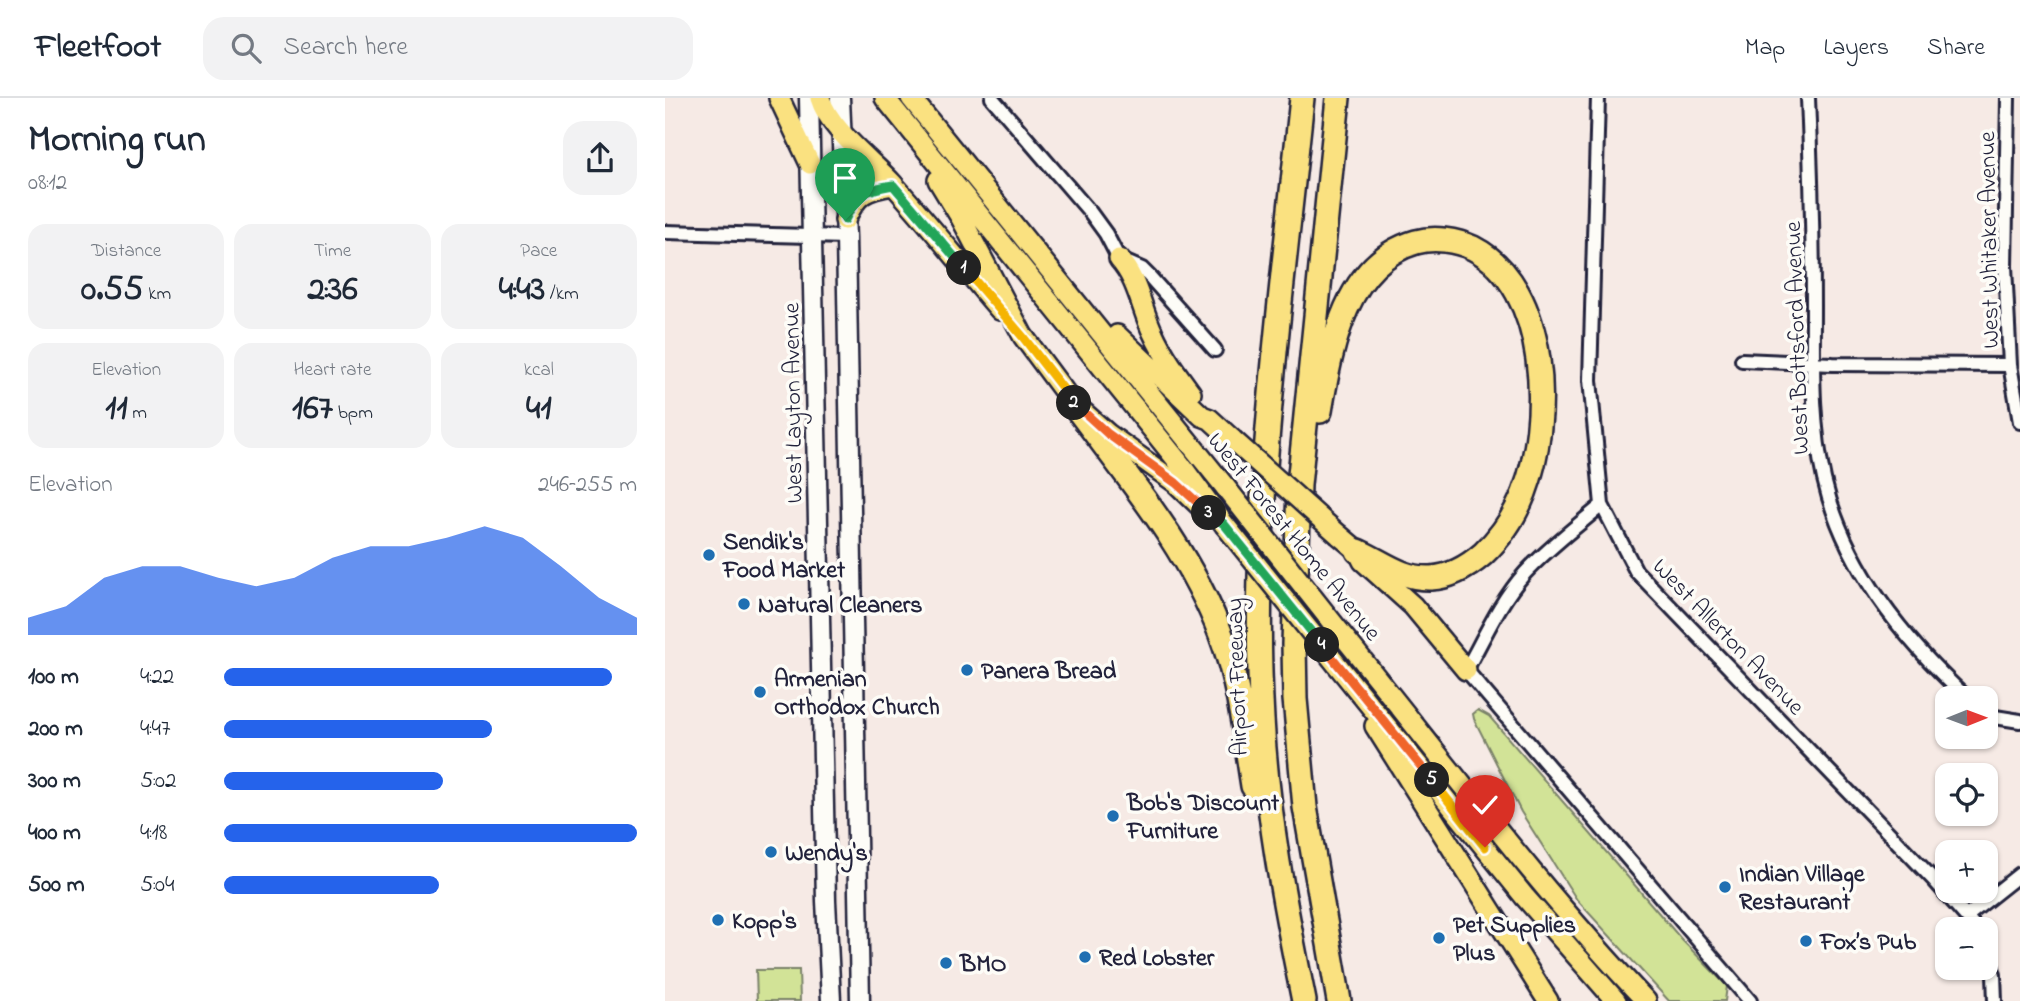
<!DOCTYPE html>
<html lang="en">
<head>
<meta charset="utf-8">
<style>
  body { margin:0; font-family:"Indie Flower",sans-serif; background:#f2f2f3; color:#1f2937; height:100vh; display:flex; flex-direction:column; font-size:26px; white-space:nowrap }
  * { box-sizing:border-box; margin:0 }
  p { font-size:23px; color:#747a83 }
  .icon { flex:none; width:38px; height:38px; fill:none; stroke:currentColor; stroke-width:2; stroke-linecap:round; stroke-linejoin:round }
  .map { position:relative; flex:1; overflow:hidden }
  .panel { display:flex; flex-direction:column; background:#fff; width:665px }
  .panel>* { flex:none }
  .needle { width:46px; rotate:89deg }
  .tools { position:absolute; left:1270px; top:588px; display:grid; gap:14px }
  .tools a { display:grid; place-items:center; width:63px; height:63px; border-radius:14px; background:#fff; box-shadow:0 2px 5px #0004; font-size:35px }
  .pin { position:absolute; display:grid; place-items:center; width:60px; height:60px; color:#fff; margin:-72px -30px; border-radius:50% 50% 50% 0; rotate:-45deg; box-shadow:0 0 7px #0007 }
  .pin .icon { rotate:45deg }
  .km { position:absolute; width:35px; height:35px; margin:-18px; border-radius:50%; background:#222; color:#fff; font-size:19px; line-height:35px; text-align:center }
  .round { display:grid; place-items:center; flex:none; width:74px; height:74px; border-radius:21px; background:#f2f2f3 }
  .summary { display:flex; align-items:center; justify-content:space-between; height:119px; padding:0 28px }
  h1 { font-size:38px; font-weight:700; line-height:52px }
  .metrics { display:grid; grid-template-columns:repeat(3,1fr); gap:10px; height:119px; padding:7px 28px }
  .metrics div { display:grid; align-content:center; border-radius:18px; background:#f2f2f3; text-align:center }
  .metrics b { font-size:35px; font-weight:700 }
  .metrics small { font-size:19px; font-weight:400 }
  .metrics p { font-size:19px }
  .chart { height:196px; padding:14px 28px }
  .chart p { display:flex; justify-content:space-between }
  .chart svg { width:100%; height:126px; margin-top:7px; fill:#2563eb; opacity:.7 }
  ul { padding:0 28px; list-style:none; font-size:23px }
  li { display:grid; grid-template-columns:112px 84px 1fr; align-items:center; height:52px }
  li i { height:18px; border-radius:9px; background:#2563eb }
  header { display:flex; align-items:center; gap:42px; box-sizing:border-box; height:98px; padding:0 35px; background:#fff; border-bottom:2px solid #e0e1e3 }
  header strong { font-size:33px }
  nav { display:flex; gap:38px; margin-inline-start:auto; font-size:24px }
  .search { width:490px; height:63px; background:#f2f2f3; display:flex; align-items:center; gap:18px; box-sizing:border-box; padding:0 24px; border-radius:21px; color:#747a83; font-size:26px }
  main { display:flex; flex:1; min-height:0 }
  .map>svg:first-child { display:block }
</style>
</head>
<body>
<header>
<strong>Fleetfoot</strong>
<div class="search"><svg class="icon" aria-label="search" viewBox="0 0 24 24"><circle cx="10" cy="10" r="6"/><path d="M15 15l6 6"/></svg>Search here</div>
<nav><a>Map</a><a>Layers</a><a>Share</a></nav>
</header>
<main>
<section class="panel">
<div class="summary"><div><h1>Morning run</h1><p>08:12</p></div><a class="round"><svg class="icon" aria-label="share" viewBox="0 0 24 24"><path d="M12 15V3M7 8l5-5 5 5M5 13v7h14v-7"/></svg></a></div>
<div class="metrics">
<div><p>Distance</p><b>0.55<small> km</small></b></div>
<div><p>Time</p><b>2:36</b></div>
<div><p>Pace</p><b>4:43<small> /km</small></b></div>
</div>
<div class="metrics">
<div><p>Elevation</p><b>11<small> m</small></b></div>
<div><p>Heart rate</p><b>167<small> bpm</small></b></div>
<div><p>kcal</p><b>41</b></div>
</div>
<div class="chart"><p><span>Elevation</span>246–255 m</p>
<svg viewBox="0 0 160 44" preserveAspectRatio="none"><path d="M0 44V38L10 34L20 24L30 20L40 20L50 24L60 27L70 24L80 17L90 13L100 13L110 10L120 6L130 10L140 20L150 31L160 38V44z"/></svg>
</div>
<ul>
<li><b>100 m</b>4:22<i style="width:94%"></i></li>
<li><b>200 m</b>4:47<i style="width:65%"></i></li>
<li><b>300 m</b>5:02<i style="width:53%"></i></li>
<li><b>400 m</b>4:18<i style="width:100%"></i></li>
<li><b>500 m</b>5:04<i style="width:52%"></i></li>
</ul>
</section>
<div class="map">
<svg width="1355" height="903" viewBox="0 0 1355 903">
  <rect width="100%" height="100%" fill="#f6eae5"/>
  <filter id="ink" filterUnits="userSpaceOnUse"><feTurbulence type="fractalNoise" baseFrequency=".0143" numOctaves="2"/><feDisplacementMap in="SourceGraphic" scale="14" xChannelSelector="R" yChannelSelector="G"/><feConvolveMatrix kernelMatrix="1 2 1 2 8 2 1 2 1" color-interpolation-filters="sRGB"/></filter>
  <g filter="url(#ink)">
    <path fill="#d2e397" stroke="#7a8269" stroke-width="2" d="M 813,612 L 824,618 L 1017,842 L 1062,888 L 1060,903 L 1004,903 L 912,802 L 856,714 L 809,621 L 808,616 Z
      M 91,872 L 134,872 L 135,903 L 92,903 Z"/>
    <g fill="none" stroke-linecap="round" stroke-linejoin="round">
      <defs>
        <path id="minor" d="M 327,0 L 425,114 L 441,136 L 454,161 L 477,171 L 485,179 L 550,252
          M 933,0 L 925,282 L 937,407 L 971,473 L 1269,782 L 1312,831
          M 1143,0 C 1146,69 1148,138 1148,207 C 1148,265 1146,324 1159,381 C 1179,468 1238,541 1302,600
          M 1343,0 L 1340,168 L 1345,267 L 1355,324
          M 0,134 L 181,139
          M 1077,262 L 1168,266 L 1345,267
          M 937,407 C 911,429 883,450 860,475 C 835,503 819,540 801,572 L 1085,903
          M 1321,614 L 1330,619 L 1355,623
          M 1302,818 L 1355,776
          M 1321,849 L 1329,877 L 1330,903"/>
        <path id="secondary" d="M 144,0 L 161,803 L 166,903
          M 175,0 L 181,139 L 195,903"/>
        <path id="primary" d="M 114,0 L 145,66
          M 155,0 C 164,31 205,61 227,85 C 264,126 299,170 335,212
          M 220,0 L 516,367 L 559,426
          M 246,0 L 561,390
          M 273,82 L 296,120 L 358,238 L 407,304 L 443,336 L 511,385 L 535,408
          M 180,122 C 192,95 200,92 228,87
          M 454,161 C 473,182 476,210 488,235 C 498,257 512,276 526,295
          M 452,237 L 537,318 L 545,321 L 568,342
          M 674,437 L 693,453 L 698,463 L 748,508 L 801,572
          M 674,533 C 775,657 871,787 981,903
          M 673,568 L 859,798 L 951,903
          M 710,628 L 883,903"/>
        <path id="motorway" d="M 637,0 C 616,206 585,413 597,621 C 602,716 620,810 639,903
          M 673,0 L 634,387 L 629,546 L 630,601 L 640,709 L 674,903
          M 407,304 C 462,379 523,449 556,537 C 574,585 580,638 588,688
          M 655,313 C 666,251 679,165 751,144 C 769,139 791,142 808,150 C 885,189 887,324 859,395 C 850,418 836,439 818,456 C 804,468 785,479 766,480 C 736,481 718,464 693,453"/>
      </defs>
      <use href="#minor" stroke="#22223b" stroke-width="18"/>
      <use href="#secondary" stroke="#22223b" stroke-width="23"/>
      <use href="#primary" stroke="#22223b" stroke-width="24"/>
      <use href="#motorway" stroke="#22223b" stroke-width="28"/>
      <use href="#minor" stroke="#fdfcf7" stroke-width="12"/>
      <use href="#secondary" stroke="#fdfcf7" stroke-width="18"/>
      <use href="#primary" stroke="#fae180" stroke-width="19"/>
      <use href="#motorway" stroke="#fae180" stroke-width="23"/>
      <defs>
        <path id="primary-bridge" d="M 568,342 L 674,437
          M 561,390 L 674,533
          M 559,426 L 673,568"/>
      </defs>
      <use href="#primary-bridge" stroke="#22223b" stroke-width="24" stroke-linecap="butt"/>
      <use href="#primary-bridge" stroke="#fae180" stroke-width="19"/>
    </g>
  </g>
  <g fill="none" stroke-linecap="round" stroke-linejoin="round" filter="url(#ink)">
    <defs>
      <path id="split-1" d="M 180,122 C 192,95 199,92 228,87 L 299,170"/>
      <path id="split-2" d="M 299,170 L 358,239 L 409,305"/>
      <path id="split-3" d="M 409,305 L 443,336 L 511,385 L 544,415"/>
      <path id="split-4" d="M 544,415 L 559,426 L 657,547"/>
      <path id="split-5" d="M 657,547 L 767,682"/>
      <path id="split-6" d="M 767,682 L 820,749"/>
    </defs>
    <use href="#split-1" stroke="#fff" stroke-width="14"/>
    <use href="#split-2" stroke="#fff" stroke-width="14"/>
    <use href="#split-3" stroke="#fff" stroke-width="14"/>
    <use href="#split-4" stroke="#fff" stroke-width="14"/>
    <use href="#split-5" stroke="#fff" stroke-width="14"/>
    <use href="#split-6" stroke="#fff" stroke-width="14"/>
    <use href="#split-1" stroke="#22a559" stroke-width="9"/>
    <use href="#split-2" stroke="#f5b400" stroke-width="9"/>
    <use href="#split-3" stroke="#f0652b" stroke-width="9"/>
    <use href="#split-4" stroke="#22a559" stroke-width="9"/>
    <use href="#split-5" stroke="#f0652b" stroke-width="9"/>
    <use href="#split-6" stroke="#f5b400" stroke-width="9"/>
  </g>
  <g fill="#1f6fb2" stroke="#fdfcf7" stroke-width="2.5">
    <circle cx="44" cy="457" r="7"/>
    <circle cx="79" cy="506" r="7"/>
    <circle cx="302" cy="572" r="7"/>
    <circle cx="95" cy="594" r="7"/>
    <circle cx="448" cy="718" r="7"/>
    <circle cx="106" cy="754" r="7"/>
    <circle cx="1060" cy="789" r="7"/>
    <circle cx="53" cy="822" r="7"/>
    <circle cx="774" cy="840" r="7"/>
    <circle cx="1141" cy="843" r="7"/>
    <circle cx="420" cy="859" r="7"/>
    <circle cx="281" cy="865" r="7"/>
  </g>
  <g text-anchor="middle" stroke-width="7" stroke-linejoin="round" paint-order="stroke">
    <g font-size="24" fill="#22223b" stroke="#fdfcf7">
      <text transform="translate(1323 142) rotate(-91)" y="8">West Whitaker Avenue</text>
      <text transform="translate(1131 240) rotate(-92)" y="8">West Bottsford Avenue</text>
      <text transform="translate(127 305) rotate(-91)" y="8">West Layton Avenue</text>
      <text transform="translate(630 438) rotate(51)" y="8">West Forest Home Avenue</text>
      <text transform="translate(1064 538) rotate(46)" y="8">West Allerton Avenue</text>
      <text transform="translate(571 579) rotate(-92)" y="8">Airport Freeway</text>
    </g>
    <g font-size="24" font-weight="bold" fill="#22223b" stroke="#fdfcf7" text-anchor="start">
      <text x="58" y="451">Sendik's<tspan x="58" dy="28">Food Market</tspan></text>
      <text x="93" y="514">Natural Cleaners</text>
      <text x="316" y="580">Panera Bread</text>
      <text x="109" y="588">Armenian<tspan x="109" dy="28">Orthodox Church</tspan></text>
      <text x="462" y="712">Bob's Discount<tspan x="462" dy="28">Furniture</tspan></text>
      <text x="120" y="762">Wendy's</text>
      <text x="1074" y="783">Indian Village<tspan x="1074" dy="28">Restaurant</tspan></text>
      <text x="67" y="830">Kopp's</text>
      <text x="788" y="834">Pet Supplies<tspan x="788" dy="28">Plus</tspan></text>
      <text x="1155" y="851">Fox’s Pub</text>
      <text x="434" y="867">Red Lobster</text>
      <text x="295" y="873">BMO</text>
    </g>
  </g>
</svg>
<div class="tools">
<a><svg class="needle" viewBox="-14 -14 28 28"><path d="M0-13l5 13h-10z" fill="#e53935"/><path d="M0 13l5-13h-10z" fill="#747a83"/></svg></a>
<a><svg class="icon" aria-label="locate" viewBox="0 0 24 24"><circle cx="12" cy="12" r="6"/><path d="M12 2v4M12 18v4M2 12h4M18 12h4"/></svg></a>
<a>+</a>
<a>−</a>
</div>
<div class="pin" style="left:180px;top:122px;background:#1e9e55"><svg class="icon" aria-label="arrive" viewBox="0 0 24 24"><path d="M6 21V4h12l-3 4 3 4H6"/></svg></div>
<div class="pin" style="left:820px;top:749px;background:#d93025"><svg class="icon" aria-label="check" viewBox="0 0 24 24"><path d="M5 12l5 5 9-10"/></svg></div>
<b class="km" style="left:299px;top:170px">1</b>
<b class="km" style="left:409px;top:305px">2</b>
<b class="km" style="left:544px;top:415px">3</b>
<b class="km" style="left:657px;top:547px">4</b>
<b class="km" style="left:767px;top:682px">5</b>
</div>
</main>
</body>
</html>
